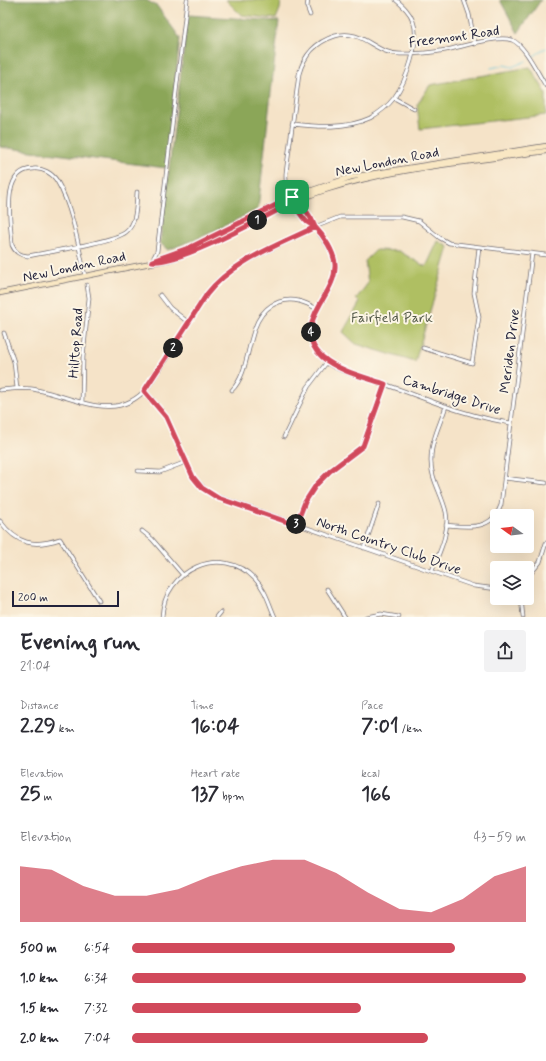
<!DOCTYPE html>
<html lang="en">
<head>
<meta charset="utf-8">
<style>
  body { margin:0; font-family:Mynerve,sans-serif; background:#f2f2f3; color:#2b2b33; height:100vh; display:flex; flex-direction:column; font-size:15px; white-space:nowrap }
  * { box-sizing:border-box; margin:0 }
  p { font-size:13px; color:#7c7c81 }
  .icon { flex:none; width:22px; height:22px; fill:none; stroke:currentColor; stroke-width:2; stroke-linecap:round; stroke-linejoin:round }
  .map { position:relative; height:617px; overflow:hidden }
  .side { display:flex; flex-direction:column; background:#fff; flex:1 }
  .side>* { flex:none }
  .needle { width:26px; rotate:284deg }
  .tools { position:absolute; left:490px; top:509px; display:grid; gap:8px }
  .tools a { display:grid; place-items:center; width:44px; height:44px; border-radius:4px; background:#fff; box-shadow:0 4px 16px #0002; font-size:20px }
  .scale { position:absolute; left:12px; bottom:10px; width:107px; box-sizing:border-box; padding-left:4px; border:2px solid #22223b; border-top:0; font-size:11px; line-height:14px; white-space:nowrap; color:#22223b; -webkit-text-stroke:3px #fcf5e5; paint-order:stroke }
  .pin { position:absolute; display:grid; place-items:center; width:34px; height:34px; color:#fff; margin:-17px; border-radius:8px; box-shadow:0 2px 6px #0006 }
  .km { position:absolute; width:20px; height:20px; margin:-10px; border-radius:50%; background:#222; color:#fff; font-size:11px; line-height:20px; text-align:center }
  .round { display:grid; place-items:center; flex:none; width:42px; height:42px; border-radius:4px; background:#f2f2f3 }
  .head { display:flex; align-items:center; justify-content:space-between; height:68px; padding:0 20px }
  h1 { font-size:22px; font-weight:800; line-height:30px }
  .figures { display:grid; grid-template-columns:repeat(3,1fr); gap:6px; height:68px; padding:4px 20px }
  .figures div { display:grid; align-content:center }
  .figures b { font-size:20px; font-weight:800 }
  .figures small { font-size:11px; font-weight:400 }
  .figures p { font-size:11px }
  .chart { height:112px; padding:8px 20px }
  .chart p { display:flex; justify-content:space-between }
  .chart svg { width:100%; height:72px; margin-top:4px; fill:#d1495b; opacity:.7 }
  ul { padding:0 20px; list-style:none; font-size:13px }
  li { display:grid; grid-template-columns:64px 48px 1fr; align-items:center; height:30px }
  li i { height:10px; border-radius:5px; background:#d1495b }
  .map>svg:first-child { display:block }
</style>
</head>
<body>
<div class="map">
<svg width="546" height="617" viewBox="0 0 546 617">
  <rect width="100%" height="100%" fill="#fcf5e5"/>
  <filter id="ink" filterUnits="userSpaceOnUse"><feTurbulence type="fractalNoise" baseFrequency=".025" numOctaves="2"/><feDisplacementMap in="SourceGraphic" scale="8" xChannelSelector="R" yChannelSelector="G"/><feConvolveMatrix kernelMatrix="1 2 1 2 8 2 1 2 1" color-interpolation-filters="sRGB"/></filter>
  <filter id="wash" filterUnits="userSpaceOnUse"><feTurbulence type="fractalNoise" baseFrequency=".012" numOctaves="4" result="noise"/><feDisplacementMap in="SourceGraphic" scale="16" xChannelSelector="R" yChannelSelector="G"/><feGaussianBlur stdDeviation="0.9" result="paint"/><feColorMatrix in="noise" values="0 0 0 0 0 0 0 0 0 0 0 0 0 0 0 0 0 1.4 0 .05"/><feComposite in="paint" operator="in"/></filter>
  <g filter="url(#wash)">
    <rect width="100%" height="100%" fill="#f5e3c8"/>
    <path fill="#afbf62" stroke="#68704e" d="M 226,0 L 281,0 L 280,9 L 276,19 L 241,15 Z
      M 530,67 L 546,93 L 546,115 L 420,129 L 417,105 L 430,85 Z
      M 438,241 L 449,247 L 415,362 L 356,344 L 343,332 L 360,302 L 356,299 L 368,283 L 365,261 L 376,250 L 399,251 L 426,267 Z"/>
    <path fill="#8ba658" stroke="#56644a" d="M 0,0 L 146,0 L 157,6 L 180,38 L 166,168 L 0,147 Z
      M 500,0 L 541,0 L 518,33 Z
      M 188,15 L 279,21 L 258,209 L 206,235 L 168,250 L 160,243 Z"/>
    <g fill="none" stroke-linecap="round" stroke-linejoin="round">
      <path stroke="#5cc3da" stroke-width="1" d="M 531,58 L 546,48
        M 491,68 L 504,65 L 512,67 L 526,61"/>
    </g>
  </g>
  <g filter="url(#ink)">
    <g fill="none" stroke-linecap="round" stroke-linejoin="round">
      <defs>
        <path id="street" d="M 308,0 L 307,7 L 310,15
          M 464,0 L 469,14 L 475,44
          M 394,98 L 414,109
          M 292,124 C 318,127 346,129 370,118 C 379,113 388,106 394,98 C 406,82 421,41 413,21 C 410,12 403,6 396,0
          M 295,201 C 297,212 305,221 315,227
          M 152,261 L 157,251 L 187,0
          M 85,276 C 79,247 72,206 57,181 C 52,173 43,168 33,169 C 0,170 11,222 12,245 C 15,252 19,255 28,256 C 47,252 114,242 126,232 C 137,223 136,205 137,192
          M 160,295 L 170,308 L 189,323
          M 4,333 L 14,362 L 17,388
          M 423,348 L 472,363 L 479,317 L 474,293 L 479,247
          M 0,390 C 12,389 25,387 37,390 C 76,397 116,425 148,387 L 207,294 L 218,281 L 241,264 L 315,227 L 340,217 L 402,217 L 419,221 L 440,238 L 449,243 L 546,255
          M 232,390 C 255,367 243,314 279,302 C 293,297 305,302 317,309
          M 145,391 L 166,417 L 193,477 L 210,494 L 474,586 L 497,589
          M 82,403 L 83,357 L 89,298 L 87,285
          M 511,423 C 466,417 423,397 381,383 C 364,377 342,373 327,363 C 319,356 312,345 311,334 C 309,306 342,287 334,258 C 330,246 321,238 315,227 C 311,220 308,213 303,207 C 292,194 285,193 286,173 L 299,74 C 304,55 316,42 335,36 C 363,28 374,54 400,54 C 415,54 431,53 446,50 C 462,47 496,35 512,40 C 525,45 538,74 546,86
          M 284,437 L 308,387 L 327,362
          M 138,471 L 160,472 L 186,462
          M 504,478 L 546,483
          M 0,521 C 17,544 33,548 60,539 L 99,601
          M 296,525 L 305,502 L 316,485 L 330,471 L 363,446 L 385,384
          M 446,525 C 468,527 492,531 501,505 L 532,253
          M 142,531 L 152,539 L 182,574
          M 364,548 L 379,504
          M 432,571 C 439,553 450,532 446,512 C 442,494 430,478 431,459 C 431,441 441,422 446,406
          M 527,578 L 540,562 L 546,543
          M 327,589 L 345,617
          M 521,598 L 523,617
          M 162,617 C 164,570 221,543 255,579 C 266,590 269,604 275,617
          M 217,617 L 221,612
          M 366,617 L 381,614 L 399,617"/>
        <path id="secondary" d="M 152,261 L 191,247 L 292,197 L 351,177 L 546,146
          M 0,293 L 171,259 C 224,240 272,207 325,190 C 396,167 472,162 546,151"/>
      </defs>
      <use href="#street" stroke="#6c666c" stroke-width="4.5"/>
      <use href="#secondary" stroke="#6c666c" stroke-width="6"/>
      <use href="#street" stroke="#fff" stroke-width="3"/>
      <use href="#secondary" stroke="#f9e7c3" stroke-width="4.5"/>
    </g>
  </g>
  <g fill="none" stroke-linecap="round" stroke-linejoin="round" filter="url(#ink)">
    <defs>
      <path id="route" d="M 292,197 L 191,247 L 152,261 C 182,264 266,216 295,201 C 304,207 311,216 315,227 C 279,245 232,261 207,294 L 144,391 L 166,417 L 193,477 L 202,488 L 218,498 L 296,525 L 305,502 L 316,485 L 330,471 L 363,446 L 385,384 C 349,372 288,360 319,306 C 326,293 336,280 335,264 C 334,252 324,236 315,227 C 312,224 308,224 305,220 C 303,217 298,212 297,208 C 295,204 295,201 292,197"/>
    </defs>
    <use href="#route" stroke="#fff" stroke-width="8"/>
    <use href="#route" stroke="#d1495b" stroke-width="5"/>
  </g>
  <g text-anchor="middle" stroke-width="4" stroke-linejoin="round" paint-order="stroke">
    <g font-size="14" fill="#22223b" stroke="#fcf5e5">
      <text transform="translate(454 36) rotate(-8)" y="5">Freemont Road</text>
      <text transform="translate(387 161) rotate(-11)" y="5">New London Road</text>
      <text transform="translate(74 266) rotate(-12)" y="5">New London Road</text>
      <text transform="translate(75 343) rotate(-86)" y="5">Hilltop Road</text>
      <text transform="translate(509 351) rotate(-83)" y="5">Meriden Drive</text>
      <text transform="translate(452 394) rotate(18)" y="5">Cambridge Drive</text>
      <text transform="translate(389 545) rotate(19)" y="5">North Country Club Drive</text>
    </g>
    <g font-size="14" fill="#535949" stroke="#fcf5e5">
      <text x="392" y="322">Fairfield Park</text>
    </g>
  </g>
</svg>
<div class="tools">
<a><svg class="needle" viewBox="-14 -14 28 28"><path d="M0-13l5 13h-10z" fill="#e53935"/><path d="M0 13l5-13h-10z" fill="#7c7c81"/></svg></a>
<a><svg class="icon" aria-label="layers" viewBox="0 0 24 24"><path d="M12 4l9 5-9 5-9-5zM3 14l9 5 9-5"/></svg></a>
</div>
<div class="scale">200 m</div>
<div class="pin" style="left:292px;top:197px;background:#1e9e55"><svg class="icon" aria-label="arrive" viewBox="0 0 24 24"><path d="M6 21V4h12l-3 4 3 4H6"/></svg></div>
<b class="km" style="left:257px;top:220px">1</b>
<b class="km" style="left:173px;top:348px">2</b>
<b class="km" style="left:296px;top:524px">3</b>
<b class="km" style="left:311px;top:332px">4</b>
</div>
<section class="side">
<div class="head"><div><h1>Evening run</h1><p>21:04</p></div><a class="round"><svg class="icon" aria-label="share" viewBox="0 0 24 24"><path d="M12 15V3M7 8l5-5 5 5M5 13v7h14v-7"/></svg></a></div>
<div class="figures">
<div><p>Distance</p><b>2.29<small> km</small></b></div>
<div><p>Time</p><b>16:04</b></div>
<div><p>Pace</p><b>7:01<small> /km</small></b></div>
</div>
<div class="figures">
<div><p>Elevation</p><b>25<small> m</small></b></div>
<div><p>Heart rate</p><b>137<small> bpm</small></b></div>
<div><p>kcal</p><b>166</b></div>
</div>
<div class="chart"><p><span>Elevation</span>43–59 m</p>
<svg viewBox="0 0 160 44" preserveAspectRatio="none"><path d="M0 44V10L10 12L20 22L30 28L40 28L50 24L60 16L70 10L80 6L90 6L100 14L110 26L120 36L130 38L140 30L150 16L160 10V44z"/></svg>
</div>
<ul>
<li><b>500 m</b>6:54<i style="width:82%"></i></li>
<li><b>1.0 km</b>6:34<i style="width:100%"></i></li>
<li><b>1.5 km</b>7:32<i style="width:58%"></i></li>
<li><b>2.0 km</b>7:04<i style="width:75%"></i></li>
</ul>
</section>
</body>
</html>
